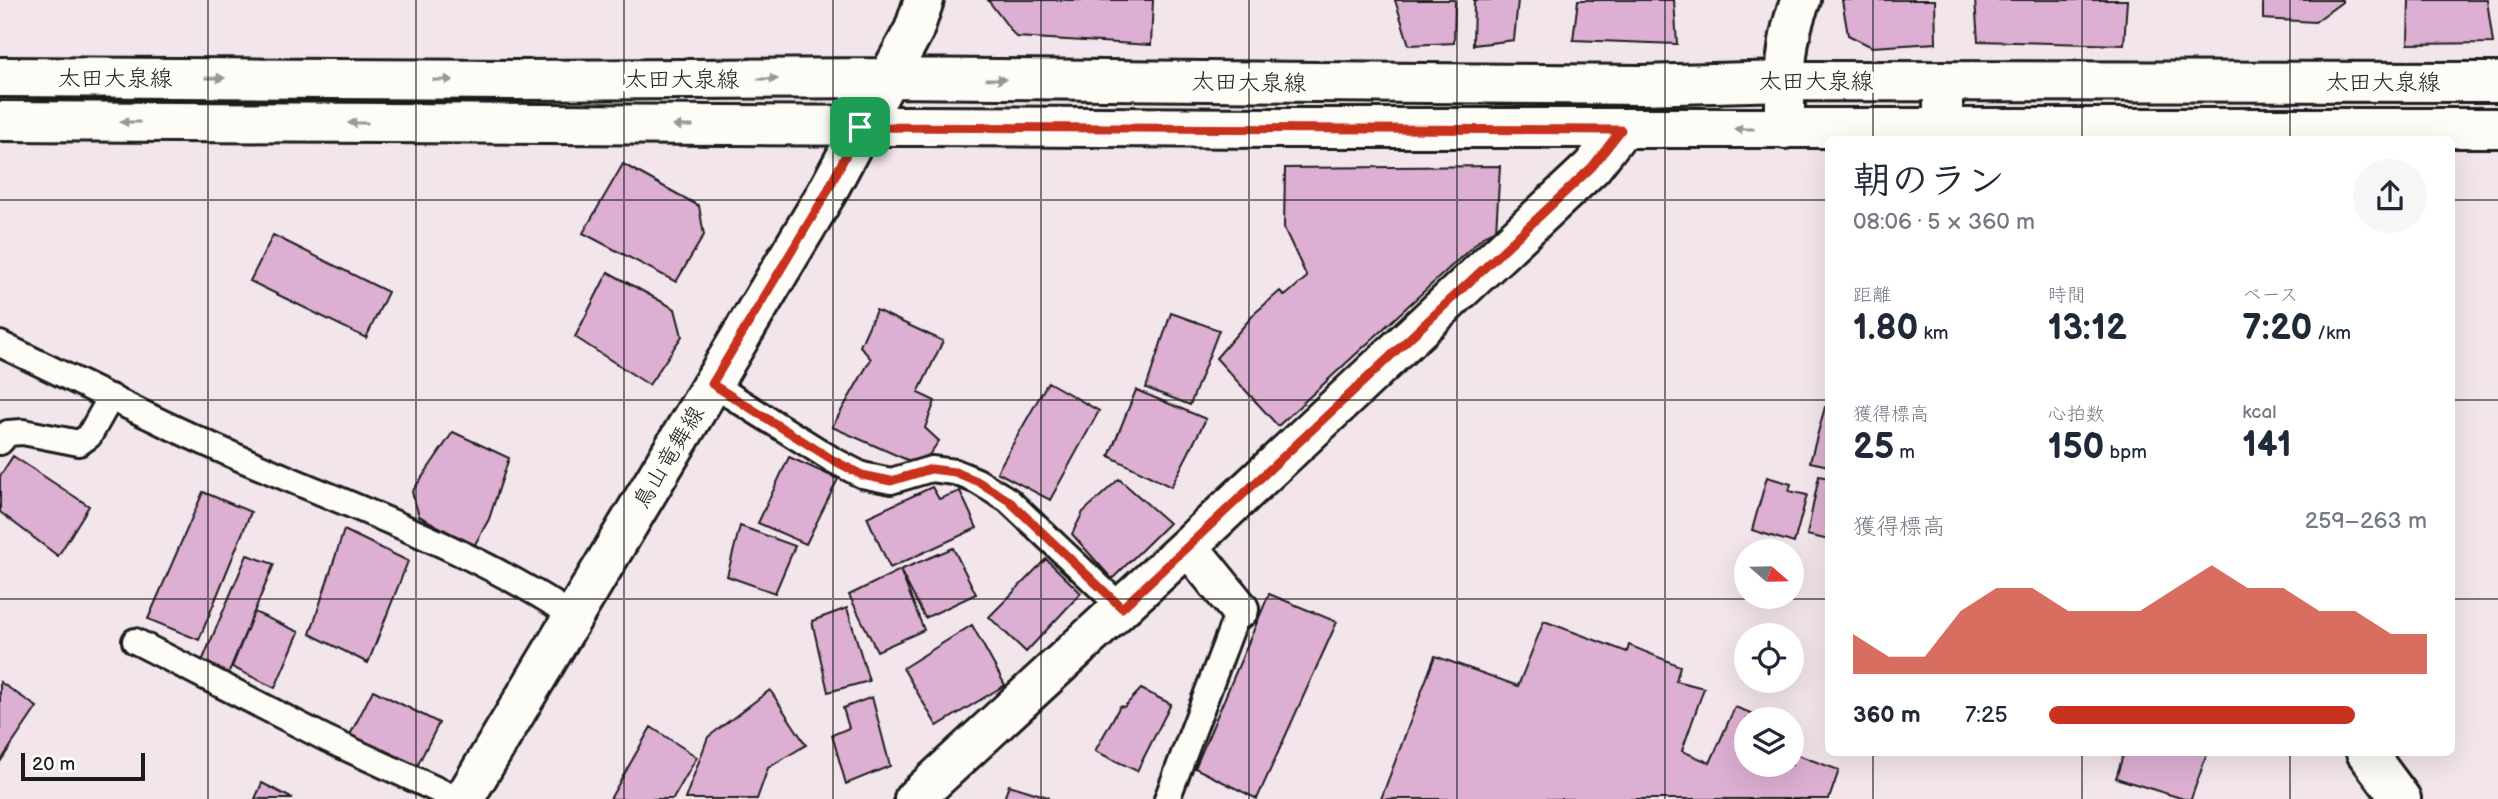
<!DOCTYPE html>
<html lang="ja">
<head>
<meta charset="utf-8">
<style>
  body { margin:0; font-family:"Balsamiq Sans","Klee One",sans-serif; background:#f6f6f7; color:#1f2937; height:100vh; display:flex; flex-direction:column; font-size:26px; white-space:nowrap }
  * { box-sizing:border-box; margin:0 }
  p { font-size:23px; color:#747a83 }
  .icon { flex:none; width:38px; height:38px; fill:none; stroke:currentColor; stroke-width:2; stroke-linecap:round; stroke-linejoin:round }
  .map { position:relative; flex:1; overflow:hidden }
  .side { position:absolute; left:1825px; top:136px; width:630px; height:620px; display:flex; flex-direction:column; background:#fff; border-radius:10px; box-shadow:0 7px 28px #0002 }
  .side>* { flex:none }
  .needle { width:46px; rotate:110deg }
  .buttons { position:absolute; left:1734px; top:539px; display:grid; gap:14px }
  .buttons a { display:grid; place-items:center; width:70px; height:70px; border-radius:50%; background:#fff; box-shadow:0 7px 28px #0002; font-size:35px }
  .scale { position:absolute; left:21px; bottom:18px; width:124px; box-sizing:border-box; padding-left:7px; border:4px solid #1c1c1c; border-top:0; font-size:19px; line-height:24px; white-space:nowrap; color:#1c1c1c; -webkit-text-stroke:5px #fdfcf7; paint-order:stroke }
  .pin { position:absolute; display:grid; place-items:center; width:60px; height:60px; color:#fff; margin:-30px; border-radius:14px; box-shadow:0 4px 10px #0006 }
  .round { display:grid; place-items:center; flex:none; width:74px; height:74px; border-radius:37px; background:#f6f6f7 }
  .overview { display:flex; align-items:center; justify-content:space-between; height:119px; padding:0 28px }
  h1 { font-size:38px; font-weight:700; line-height:52px }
  .figures { display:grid; grid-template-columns:repeat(3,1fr); gap:10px; height:119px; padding:7px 28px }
  .figures div { display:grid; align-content:center }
  .figures b { font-size:35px; font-weight:700 }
  .figures small { font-size:19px; font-weight:400 }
  .figures p { font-size:19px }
  .chart { height:196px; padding:14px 28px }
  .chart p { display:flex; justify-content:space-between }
  .chart svg { width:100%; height:126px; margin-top:7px; fill:#c8321e; opacity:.7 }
  ul { padding:0 28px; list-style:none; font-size:23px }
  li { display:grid; grid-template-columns:112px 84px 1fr; align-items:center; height:52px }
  li i { height:18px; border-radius:9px; background:#c8321e }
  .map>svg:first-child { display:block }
</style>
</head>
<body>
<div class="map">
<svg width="2498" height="799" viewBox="0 0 2498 799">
  <rect width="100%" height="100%" fill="#f3e5ec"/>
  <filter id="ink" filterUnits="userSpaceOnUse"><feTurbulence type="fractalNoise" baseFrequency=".0143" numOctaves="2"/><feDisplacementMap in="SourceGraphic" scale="14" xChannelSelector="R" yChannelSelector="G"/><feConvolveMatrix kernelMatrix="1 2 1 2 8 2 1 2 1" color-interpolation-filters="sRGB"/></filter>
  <g filter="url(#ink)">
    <path fill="#ddafd2" stroke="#1c1c1c" stroke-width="2" d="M 988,0 L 1153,0 L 1151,45 L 1016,37 Z
      M 1395,0 L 1455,0 L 1454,43 L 1409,45 Z
      M 1474,0 L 1518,0 L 1514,40 L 1473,45 Z
      M 1578,0 L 1674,0 L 1677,44 L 1573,40 Z
      M 1842,0 L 1935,0 L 1936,43 L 1872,47 L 1848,35 Z
      M 1975,0 L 2127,0 L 2124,45 L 1978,41 Z
      M 2263,0 L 2342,0 L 2342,2 L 2315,22 L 2263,19 Z
      M 2409,0 L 2487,0 L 2493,43 L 2408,44 Z
      M 623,164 L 699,206 L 704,235 L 676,282 L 583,233 Z
      M 1500,166 L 1496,231 L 1485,235 L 1278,426 L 1216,358 L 1255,313 L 1280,291 L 1285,296 L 1307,277 L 1284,228 L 1285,168 Z
      M 273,235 L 388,292 L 366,338 L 250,281 Z
      M 608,272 L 675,309 L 682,336 L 649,385 L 575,337 Z
      M 876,310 L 943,341 L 918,393 L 935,401 L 925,428 L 939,441 L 921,466 L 832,427 L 871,359 L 860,346 Z
      M 1171,313 L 1219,330 L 1190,405 L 1146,388 Z
      M 1048,382 L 1099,411 L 1050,500 L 997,472 Z
      M 1136,390 L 1206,419 L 1171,487 L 1109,456 Z
      M 1825,407 L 1829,408 L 1829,466 L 1810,462 Z
      M 453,432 L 509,458 L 489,519 L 474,546 L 419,516 L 412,492 Z
      M 13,456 L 89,506 L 58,556 L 0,512 L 0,476 Z
      M 789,457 L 838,479 L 806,544 L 758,523 Z
      M 1819,476 L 1829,478 L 1829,540 L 1807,535 Z
      M 1767,477 L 1791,484 L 1789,491 L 1807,495 L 1794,543 L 1752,530 Z
      M 1119,479 L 1169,523 L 1112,579 L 1072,534 L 1083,512 Z
      M 932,487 L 939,499 L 960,491 L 977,528 L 890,568 L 867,517 Z
      M 203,492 L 251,512 L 199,640 L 148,619 Z
      M 740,526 L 795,546 L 775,593 L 727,576 Z
      M 344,530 L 408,561 L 368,663 L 310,634 Z
      M 953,548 L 976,594 L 925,618 L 900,570 Z
      M 247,555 L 274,564 L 226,679 L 200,666 Z
      M 1046,559 L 1081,593 L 1026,652 L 989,617 Z
      M 900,570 L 924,630 L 877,651 L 849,595 Z
      M 1269,594 L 1337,622 L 1257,799 L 1195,768 Z
      M 847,608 L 869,681 L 828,692 L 812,621 Z
      M 254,612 L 299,632 L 275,688 L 232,667 Z
      M 1544,621 L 1627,652 L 1629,645 L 1680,666 L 1676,681 L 1704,688 L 1682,751 L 1710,763 L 1735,707 L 1767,719 L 1746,719 L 1746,765 L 1792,765 L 1792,753 L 1839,770 L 1829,799 L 1381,799 L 1435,656 L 1518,686 Z
      M 972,625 L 1005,685 L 937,726 L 903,668 Z
      M 0,682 L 37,707 L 0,762 Z
      M 1141,689 L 1171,704 L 1137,771 L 1095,751 L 1120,706 L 1124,707 Z
      M 373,690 L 439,723 L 411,778 L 350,735 Z
      M 770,690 L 806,745 L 768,768 L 757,799 L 685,799 L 708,737 Z
      M 872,697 L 890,766 L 846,784 L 832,735 L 849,728 L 843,708 Z
      M 651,727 L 697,757 L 673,799 L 610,799 Z
      M 2124,752 L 2202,752 L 2207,754 L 2191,799 L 2184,799 L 2116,778 Z
      M 262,783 L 293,799 L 255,799 Z
      M 1009,785 L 1048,797 L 1048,799 L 1004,799 Z"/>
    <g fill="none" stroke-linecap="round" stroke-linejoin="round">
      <defs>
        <path id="service" d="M 0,344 C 89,387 179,433 270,471 C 374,515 479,554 573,616
          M 712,384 L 833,460 L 862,475 L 891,481 L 931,469 L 955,472 L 977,481 L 1008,500 L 1122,608
          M 0,442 L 8,433 L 23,432 L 79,443 L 89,436 L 111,397
          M 135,641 L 327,739 L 457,799
          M 1167,799 L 1239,609"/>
        <path id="minor" d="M 1785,129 C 1785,87 1783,40 1801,0
          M 1188,546 L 1239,609
          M 914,799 L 1188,546 L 1592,167 L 1621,130"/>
        <path id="tertiary" d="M 1943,81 L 1943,130 L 1946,140
          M 2366,752 L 2401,799"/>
        <path id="secondary" d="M 0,77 L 515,80 L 887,78 L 1641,85 L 1785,81 L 2498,82
          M 0,121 C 833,126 1665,132 2498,128
          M 464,799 L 826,194 L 914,30 L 924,0"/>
      </defs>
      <use href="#service" stroke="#1c1c1c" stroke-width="30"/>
      <use href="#minor" stroke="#1c1c1c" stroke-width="44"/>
      <use href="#tertiary" stroke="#1c1c1c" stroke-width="44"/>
      <use href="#secondary" stroke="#1c1c1c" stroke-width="44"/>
      <use href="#service" stroke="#fdfcf7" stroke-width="24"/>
      <use href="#minor" stroke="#fdfcf7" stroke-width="38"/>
      <use href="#tertiary" stroke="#fdfcf7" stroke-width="38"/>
      <use href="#secondary" stroke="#fdfcf7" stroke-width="38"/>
    </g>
    <defs><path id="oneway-solid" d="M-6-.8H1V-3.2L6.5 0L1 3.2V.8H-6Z" transform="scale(1.75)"/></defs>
    <g fill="#989794">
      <use href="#oneway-solid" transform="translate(215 78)"/>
      <use href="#oneway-solid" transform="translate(768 79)"/>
      <use href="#oneway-solid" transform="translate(996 79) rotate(1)"/>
      <use href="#oneway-solid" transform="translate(443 80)"/>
      <use href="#oneway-solid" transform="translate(130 122) rotate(-180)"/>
      <use href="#oneway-solid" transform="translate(358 123) rotate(-180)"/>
      <use href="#oneway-solid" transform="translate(683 126) rotate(-180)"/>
      <use href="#oneway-solid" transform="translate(1744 129) rotate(180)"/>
    </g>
  </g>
  <g fill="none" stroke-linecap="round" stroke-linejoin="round" filter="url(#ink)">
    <defs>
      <path id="route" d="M 860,127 L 1621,130 L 1592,167 L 1122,608 L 1008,500 L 977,481 L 955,472 L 931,469 L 891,481 L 862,475 L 833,460 L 712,384 L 826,194 Z"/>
    </defs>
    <use href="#route" stroke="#fff" stroke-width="14"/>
    <use href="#route" stroke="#c8321e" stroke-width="9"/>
  </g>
  <path fill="none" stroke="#1c1c1c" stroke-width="2" stroke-opacity="0.55" d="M 208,0 L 208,799M 416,0 L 416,799M 624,0 L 624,799M 833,0 L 833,799M 1041,0 L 1041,799M 1249,0 L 1249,799M 1457,0 L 1457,799M 1665,0 L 1665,799M 1873,0 L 1873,140M 2082,0 L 2082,140M 2290,0 L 2290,140M 0,200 L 1829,200M 2452,200 L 2498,200M 0,400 L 1829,400M 2452,400 L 2498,400M 0,599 L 1829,599M 2452,599 L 2498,599M 1873,752 L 1873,799M 2082,752 L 2082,799M 2290,752 L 2290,799"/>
  <g text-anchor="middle" stroke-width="7" stroke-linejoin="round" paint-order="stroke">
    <g font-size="23" fill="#1c1c1c" stroke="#fdfcf7">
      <text x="115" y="86">太田大泉線</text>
      <text x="682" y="87">太田大泉線</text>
      <text x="1816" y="89">太田大泉線</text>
      <text transform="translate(1249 82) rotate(1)" y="8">太田大泉線</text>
      <text x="2383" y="90">太田大泉線</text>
      <text transform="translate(668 457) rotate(-59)" y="8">鳥山竜舞線</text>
    </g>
  </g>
</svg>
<div class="buttons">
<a><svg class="needle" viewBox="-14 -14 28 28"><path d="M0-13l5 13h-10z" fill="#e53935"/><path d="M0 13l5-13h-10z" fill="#747a83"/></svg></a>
<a><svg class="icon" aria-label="locate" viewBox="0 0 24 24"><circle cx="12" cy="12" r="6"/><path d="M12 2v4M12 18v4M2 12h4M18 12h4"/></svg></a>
<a><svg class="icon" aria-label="layers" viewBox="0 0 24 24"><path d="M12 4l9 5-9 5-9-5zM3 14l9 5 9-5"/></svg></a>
</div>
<div class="scale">20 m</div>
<div class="pin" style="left:860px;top:127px;background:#1e9e55"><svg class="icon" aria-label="arrive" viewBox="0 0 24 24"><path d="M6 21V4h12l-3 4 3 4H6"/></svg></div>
<section class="side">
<div class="overview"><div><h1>朝のラン</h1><p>08:06 · 5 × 360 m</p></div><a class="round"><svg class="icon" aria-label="share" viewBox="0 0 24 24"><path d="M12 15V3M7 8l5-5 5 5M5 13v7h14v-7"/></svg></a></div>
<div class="figures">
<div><p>距離</p><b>1.80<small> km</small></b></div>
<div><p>時間</p><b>13:12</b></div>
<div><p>ペース</p><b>7:20<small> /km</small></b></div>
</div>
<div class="figures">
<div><p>獲得標高</p><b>25<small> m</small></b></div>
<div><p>心拍数</p><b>150<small> bpm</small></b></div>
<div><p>kcal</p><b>141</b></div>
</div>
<div class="chart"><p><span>獲得標高</span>259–263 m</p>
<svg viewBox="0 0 160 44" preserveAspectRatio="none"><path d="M0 44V30L10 38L20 38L30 22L40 14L50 14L60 22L70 22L80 22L90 14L100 6L110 14L120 14L130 22L140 22L150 30L160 30V44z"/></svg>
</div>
<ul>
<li><b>360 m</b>7:25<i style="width:81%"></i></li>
</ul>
</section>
</div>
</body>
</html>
